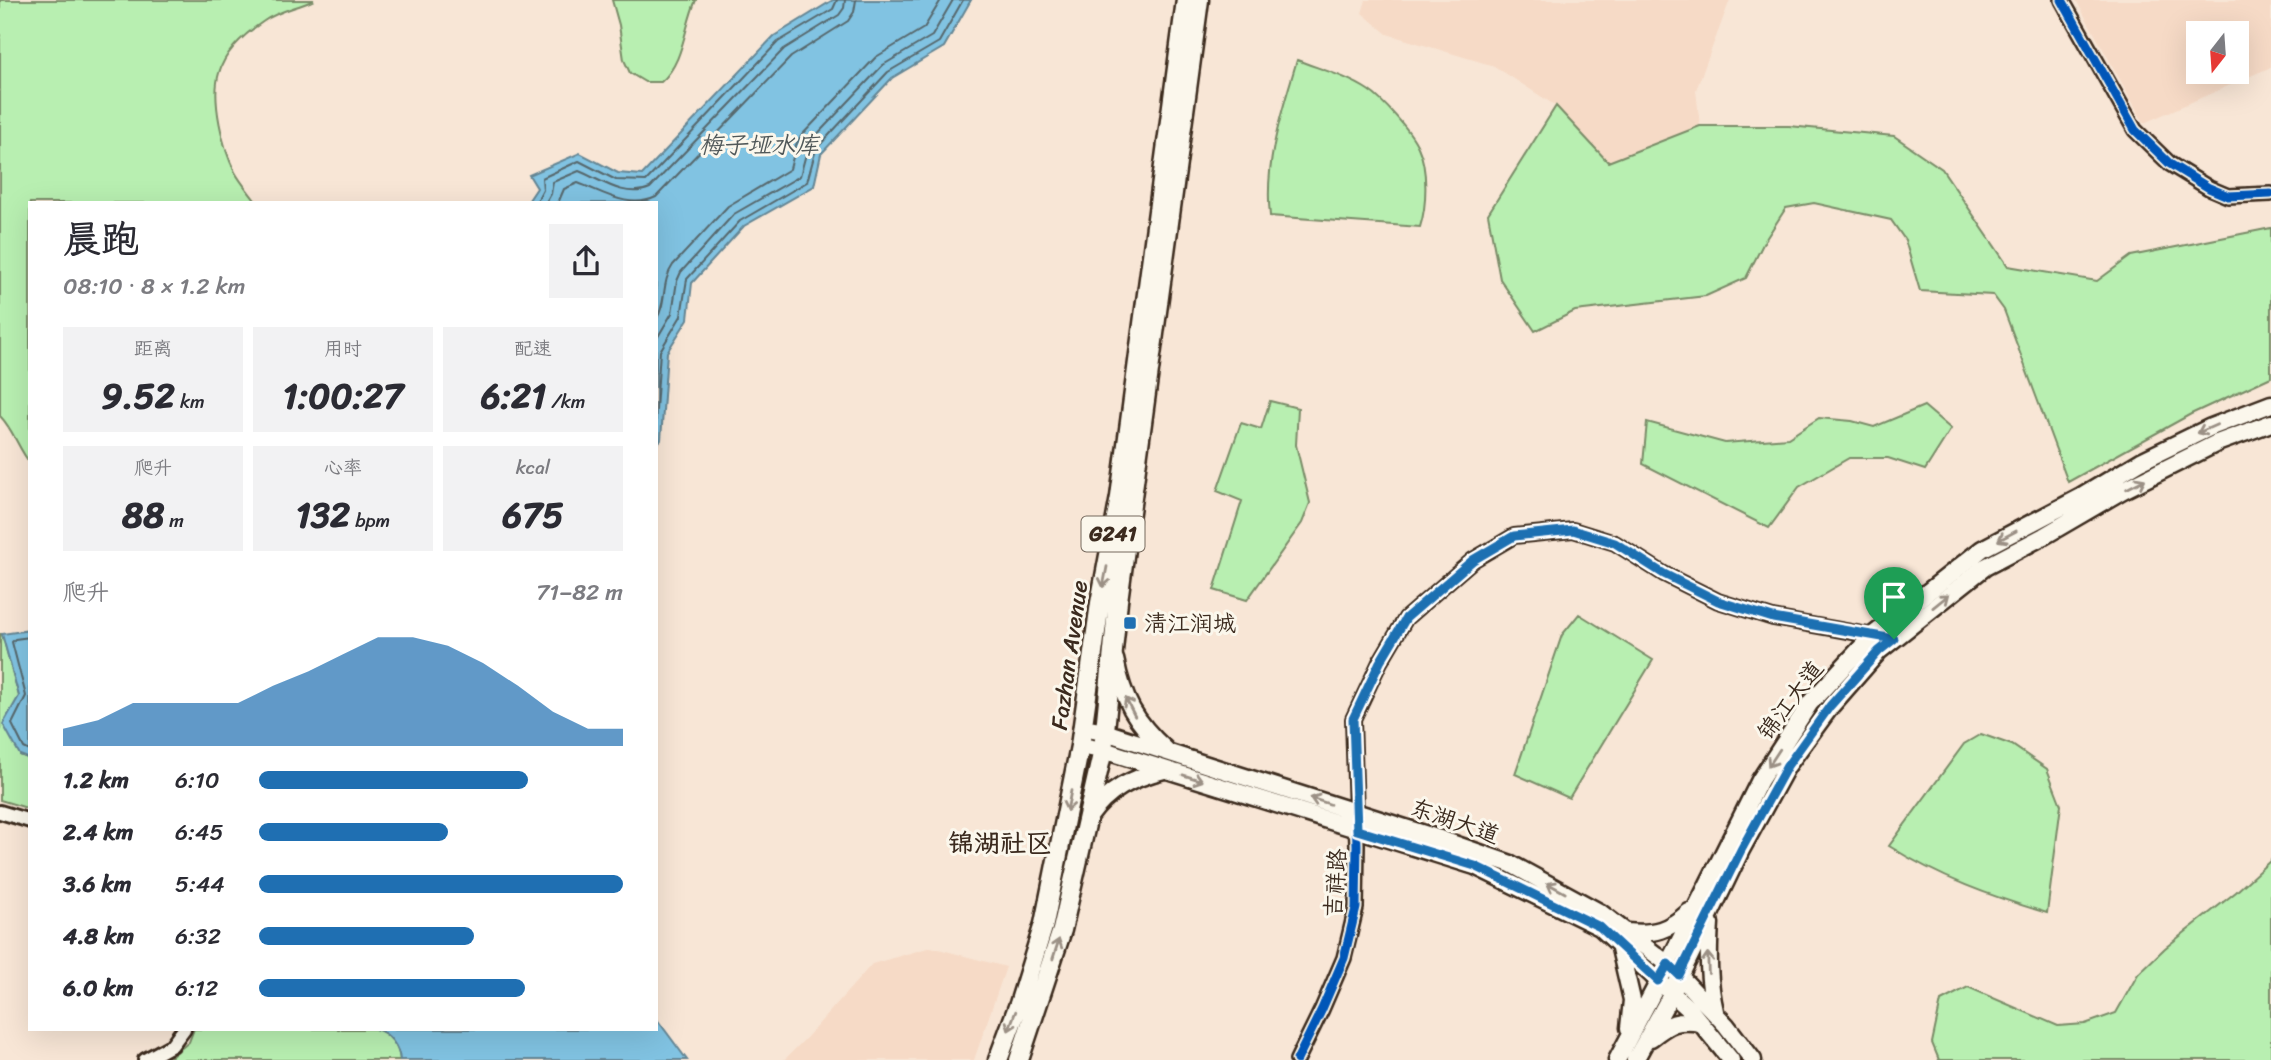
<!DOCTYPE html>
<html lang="zh">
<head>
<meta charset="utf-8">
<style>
  body { margin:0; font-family:Sriracha,"LXGW WenKai TC",sans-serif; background:#f2f2f3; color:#2b2b33; height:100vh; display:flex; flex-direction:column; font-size:26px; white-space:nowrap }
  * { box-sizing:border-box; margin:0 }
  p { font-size:23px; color:#7c7c81 }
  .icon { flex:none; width:38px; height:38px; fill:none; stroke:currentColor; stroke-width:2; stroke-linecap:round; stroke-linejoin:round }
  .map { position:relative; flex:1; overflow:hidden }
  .details { position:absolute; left:28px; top:201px; width:630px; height:830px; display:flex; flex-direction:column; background:#fff; border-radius:0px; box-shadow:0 7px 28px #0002 }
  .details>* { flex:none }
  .needle { width:46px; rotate:197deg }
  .tools { position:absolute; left:2186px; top:21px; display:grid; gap:14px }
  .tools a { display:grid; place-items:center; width:63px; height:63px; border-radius:0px; background:#fff; box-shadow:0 7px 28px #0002; font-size:35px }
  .pin { position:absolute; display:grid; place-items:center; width:60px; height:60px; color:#fff; margin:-72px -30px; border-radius:50% 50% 50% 0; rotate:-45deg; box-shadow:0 0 7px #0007 }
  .pin .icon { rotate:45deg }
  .round { display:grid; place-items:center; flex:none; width:74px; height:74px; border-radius:0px; background:#f2f2f3 }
  .head { display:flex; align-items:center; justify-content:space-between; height:119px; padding:0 35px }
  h1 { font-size:38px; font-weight:700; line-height:52px }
  .stats { display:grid; grid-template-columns:repeat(3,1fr); gap:10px; height:119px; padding:7px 35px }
  .stats div { display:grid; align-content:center; border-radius:0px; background:#f2f2f3; text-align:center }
  .stats b { font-size:35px; font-weight:700 }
  .stats small { font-size:19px; font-weight:400 }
  .stats p { font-size:19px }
  .chart { height:196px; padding:14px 35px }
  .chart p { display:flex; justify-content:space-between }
  .chart svg { width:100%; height:126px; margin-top:7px; fill:#1f6fb2; opacity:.7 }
  ul { padding:0 35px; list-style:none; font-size:23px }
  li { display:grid; grid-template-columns:112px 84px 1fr; align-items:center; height:52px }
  li i { height:18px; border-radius:9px; background:#1f6fb2 }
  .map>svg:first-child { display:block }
</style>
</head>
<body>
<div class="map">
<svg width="2271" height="1060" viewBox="0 0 2271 1060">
  <rect width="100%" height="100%" fill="#f8e6d6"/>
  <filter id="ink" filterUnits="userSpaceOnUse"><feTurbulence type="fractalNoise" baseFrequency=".0143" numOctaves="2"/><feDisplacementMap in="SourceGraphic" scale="14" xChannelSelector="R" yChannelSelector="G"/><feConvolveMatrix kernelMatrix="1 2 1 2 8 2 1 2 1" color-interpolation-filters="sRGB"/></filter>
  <g filter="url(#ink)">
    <path fill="#f6dac6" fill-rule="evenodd" d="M 1366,0 L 1730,0 L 1696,90 L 1700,126 L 1608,162 L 1556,106 L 1494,66 L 1387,34 L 1362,13 Z
      M 2076,0 L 2271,0 L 2271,67 L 2144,123 ZM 2198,33 L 2236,33 L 2236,72 L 2198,72 Z
      M 931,947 L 1006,967 L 974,1060 L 784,1060 L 807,1037 L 872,964 Z"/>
    <path fill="#b8efb1" stroke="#7a8c68" stroke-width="2" d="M 0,0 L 314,0 C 297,8 280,10 264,21 C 246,33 225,51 219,73 C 211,99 223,149 235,172 C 241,183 250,193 257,203 L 30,203 L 30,463 C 18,448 13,429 0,416 Z
      M 612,0 L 696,0 C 684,27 684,62 661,82 L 645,82 L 630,73 L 624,60 L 619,25 Z
      M 1297,60 C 1320,69 1347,76 1368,90 C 1382,99 1411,131 1418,147 C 1428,168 1427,205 1420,227 L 1270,216 C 1264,162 1282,111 1297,60 Z
      M 1556,106 L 1608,162 L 1700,126 L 1789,126 L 1894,136 L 1942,169 L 2008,266 L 2097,281 L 2131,256 L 2271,228 L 2271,377 L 2191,414 L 2068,482 L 2004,310 L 1993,295 L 1920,291 L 1905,240 L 1891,220 L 1814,203 L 1786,208 L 1764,242 L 1746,278 L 1706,296 L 1575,311 L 1535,331 L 1500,279 L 1488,214 Z
      M 1270,401 L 1298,408 L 1296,445 L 1310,503 L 1302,523 L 1247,600 L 1214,590 L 1242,501 L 1217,491 L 1241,423 L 1261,429 Z
      M 1924,406 L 1951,429 L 1925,470 L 1888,458 L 1849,458 L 1799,487 L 1769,528 L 1643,464 L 1647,422 L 1725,443 L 1788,438 L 1819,418 L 1852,421 L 1874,427 Z
      M 1579,614 L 1653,660 L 1569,798 L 1515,774 L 1562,635 Z
      M 0,634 L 2,634 L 19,696 L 20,755 L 30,759 L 30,809 L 0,800 Z
      M 1981,734 L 2012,745 L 2047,769 L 2061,805 L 2047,913 C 1990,896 1940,878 1889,846 L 1964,744 Z
      M 2271,860 L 2271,1060 L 1939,1060 L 1932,1043 L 1941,1001 L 1968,987 L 2058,1026 L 2085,1024 L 2116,1013 L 2138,974 L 2165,948 L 2236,892 Z
      M 194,1029 L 375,1029 C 389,1032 399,1047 400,1060 L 167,1060 L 189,1042 Z"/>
    <path fill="#81c3e2" stroke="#658694" stroke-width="2" d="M 833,0 L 971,0 L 944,47 L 892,78 L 821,154 L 814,186 L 744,226 L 692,283 L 688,319 L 667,352 L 661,440 L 656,444 L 656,203 L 527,203 L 537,188 L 529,175 L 580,153 L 618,173 L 642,175 L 774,36 Z
      M 30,630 L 30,759 L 20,755 L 3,724 L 19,696 L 2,634 Z
      M 656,1018 L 687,1060 L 400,1060 C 399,1047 389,1032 375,1029 L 656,1029 Z"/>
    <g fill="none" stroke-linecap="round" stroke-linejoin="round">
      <path stroke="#57676c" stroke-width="2" d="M 536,203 L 543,190 L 542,178 L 579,161 L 616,180 L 646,181 L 778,42 L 833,9 L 837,0
        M 546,203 L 551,194 L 553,182 L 579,171 C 601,180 625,199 650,188 L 784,49 L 839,15 L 844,8 L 845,0
        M 558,203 L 564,189 L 578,183 C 603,192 629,210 656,197 L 791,57 L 848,21 L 854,12 L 856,0
        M 656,320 C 667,303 661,282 673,265 L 728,206 L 790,169 L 796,145 L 801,136 L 876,57 L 924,28 L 941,0
        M 656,340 L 672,313 L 677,281 L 681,272 L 734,214 L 800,176 L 809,143 L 883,65 L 932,36 L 953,0
        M 656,410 L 660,351 L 681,316 L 687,279 L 740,221 L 807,182 L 816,149 L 888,72 L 939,42 L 963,0
        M 30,637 L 15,639 L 12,642 L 26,696 L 12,724 L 24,748 L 30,751"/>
      <defs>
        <path id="minor" d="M 2062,0 L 2135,130 L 2170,164 L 2209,188 L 2228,196 L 2271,194
          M 0,812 L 30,821
          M 145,1060 L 172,1045 L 184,1029
          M 1297,1060 L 1322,1009 L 1344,958 L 1356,908 L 1357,845 L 1353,719 L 1380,662 L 1406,618 L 1473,560 L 1514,536 L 1573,530 L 1615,543 L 1664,574 L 1718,601 L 1773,618 L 1880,637"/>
        <path id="major" d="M 1115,659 C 1123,700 1135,722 1166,750
          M 1082,728 L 1105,732 L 1201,763 L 1437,838 L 1511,864 L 1601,913 L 1668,964 L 1726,1025 L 1753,1060
          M 1080,746 L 1103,750 L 1475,866 L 1600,927 L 1690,1010 L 1731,1060
          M 1089,817 C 1108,790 1132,778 1164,770
          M 1710,923 C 1708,954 1708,981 1715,1011
          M 1627,932 C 1654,935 1669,930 1689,912
          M 1619,944 L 1632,1000 L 1629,1028
          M 1651,1038 C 1670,1023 1677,1019 1701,1023
          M 1617,1060 L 1668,964 L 1760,780 L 1810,703 L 1872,636 L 1982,549 L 2081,497 L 2141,461 L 2211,427 L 2271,404
          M 1635,1060 L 1672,993 L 1741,850 L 1787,766 L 1831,706 L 1879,651 L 1985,567 L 2044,536 L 2123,490 L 2217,443 L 2271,423"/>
        <path id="highway" d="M 998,1060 L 1019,1004 L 1044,924 L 1080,746 L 1100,603 L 1120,497 L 1186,0
          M 1019,1060 L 1062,930 L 1103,750 L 1118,601 L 1199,0"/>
      </defs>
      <use href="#minor" stroke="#3b2a1e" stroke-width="18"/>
      <use href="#major" stroke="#3b2a1e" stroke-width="21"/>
      <use href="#highway" stroke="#3b2a1e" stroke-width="23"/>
      <use href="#minor" stroke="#fbf7ec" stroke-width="12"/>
      <use href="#major" stroke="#fbf7ec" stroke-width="16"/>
      <use href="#highway" stroke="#fbf7ec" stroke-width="18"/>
      <defs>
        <path id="cycleway" d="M 2062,0 L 2135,130 L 2170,164 L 2209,188 L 2228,196 L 2271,194
          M 1297,1060 L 1322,1009 L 1344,958 L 1356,908 L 1357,845 L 1353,719 L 1380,662 L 1406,618 L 1473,560 L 1514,536 L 1573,530 L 1615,543 L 1664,574 L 1718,601 L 1773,618 L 1893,639"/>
      </defs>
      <use href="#cycleway" stroke="#fbf7ec" stroke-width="13"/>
      <use href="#cycleway" stroke="#0057b8" stroke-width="9"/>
    </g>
    <defs><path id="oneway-shaft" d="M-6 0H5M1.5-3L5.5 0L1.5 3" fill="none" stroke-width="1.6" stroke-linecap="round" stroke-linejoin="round" transform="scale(1.75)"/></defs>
    <g stroke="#9b9085">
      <use href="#oneway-shaft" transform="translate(2207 429) rotate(156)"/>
      <use href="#oneway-shaft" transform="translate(2136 484) rotate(-27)"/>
      <use href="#oneway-shaft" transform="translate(2007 536) rotate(152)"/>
      <use href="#oneway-shaft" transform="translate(1105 577) rotate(101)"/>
      <use href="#oneway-shaft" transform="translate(1941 601) rotate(-39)"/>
      <use href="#oneway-shaft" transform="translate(1130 707) rotate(-117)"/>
      <use href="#oneway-shaft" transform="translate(1774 758) rotate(123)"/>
      <use href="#oneway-shaft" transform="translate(1193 778) rotate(17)"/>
      <use href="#oneway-shaft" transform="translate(1069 801) rotate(101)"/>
      <use href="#oneway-shaft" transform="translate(1320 801) rotate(-162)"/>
      <use href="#oneway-shaft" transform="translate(1556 888) rotate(-151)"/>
      <use href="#oneway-shaft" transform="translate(1056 949) rotate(-72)"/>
      <use href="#oneway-shaft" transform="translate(1708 963) rotate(-92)"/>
      <use href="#oneway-shaft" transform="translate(1012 1021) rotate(111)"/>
    </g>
  </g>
  <g fill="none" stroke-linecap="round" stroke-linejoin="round" filter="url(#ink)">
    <defs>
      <path id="route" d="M 1573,530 L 1615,543 L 1664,574 L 1718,601 L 1773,618 L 1894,639 L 1879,651 L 1830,706 L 1787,766 L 1741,850 L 1679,975 L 1668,964 L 1658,981 L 1600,927 L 1475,866 L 1357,830 L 1353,719 L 1380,662 L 1406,618 L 1473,560 L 1514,536 Z"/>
    </defs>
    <use href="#route" stroke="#fff" stroke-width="14"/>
    <use href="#route" stroke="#1f6fb2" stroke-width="9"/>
  </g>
  <rect fill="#1f6fb2" stroke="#fbf7ec" stroke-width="2.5" x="1123" y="616" width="14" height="14" rx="3.5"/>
  <g text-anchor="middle" stroke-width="6" stroke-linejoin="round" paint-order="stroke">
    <rect fill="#fbf7ec" stroke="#75685c" stroke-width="2" x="1081.5" y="516.5" width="63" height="35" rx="5"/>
    <g font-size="21" font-weight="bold" fill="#3b2a1e">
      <text x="1113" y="541">G241</text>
    </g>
    <g font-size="23" fill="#3b2a1e" stroke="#fbf7ec" text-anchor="start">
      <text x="1144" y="631">清江润城</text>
    </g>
    <g font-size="23" fill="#3b2a1e" stroke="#fbf7ec">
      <text transform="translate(1069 655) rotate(-82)" y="8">Fazhan Avenue</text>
      <text transform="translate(1790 700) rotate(-53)" y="8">锦江大道</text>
      <text transform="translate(1455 821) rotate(19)" y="8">东湖大道</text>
      <text transform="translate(1335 883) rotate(-86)" y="8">吉祥路</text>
    </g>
    <g font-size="24" font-style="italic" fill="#505859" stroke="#fbf7ec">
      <text x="759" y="153">梅子垭水库</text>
    </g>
    <g font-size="26" font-weight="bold" fill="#3b2a1e" stroke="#fbf7ec">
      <text x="1000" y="852">锦湖社区</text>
    </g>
  </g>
</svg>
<div class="tools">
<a><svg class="needle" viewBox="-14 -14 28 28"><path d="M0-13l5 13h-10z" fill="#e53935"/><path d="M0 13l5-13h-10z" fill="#7c7c81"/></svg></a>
</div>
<div class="pin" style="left:1894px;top:639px;background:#1e9e55"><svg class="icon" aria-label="arrive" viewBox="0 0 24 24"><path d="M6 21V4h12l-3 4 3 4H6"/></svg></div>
<section class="details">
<div class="head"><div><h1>晨跑</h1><p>08:10 · 8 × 1.2 km</p></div><a class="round"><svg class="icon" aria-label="share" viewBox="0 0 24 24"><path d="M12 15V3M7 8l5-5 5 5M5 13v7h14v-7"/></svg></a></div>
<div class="stats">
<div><p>距离</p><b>9.52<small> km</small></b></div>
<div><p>用时</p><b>1:00:27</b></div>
<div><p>配速</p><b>6:21<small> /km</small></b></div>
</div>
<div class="stats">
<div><p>爬升</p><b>88<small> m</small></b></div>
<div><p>心率</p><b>132<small> bpm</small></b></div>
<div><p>kcal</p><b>675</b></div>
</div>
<div class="chart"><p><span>爬升</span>71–82 m</p>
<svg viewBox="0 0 160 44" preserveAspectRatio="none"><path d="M0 44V38L10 35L20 29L30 29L40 29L50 29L60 23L70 18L80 12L90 6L100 6L110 9L120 15L130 23L140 32L150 38L160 38V44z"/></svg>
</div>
<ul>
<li><b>1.2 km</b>6:10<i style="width:74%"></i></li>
<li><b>2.4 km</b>6:45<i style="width:52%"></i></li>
<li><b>3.6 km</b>5:44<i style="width:100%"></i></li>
<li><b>4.8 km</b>6:32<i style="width:59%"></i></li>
<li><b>6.0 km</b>6:12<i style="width:73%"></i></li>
</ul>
</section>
</div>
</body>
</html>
